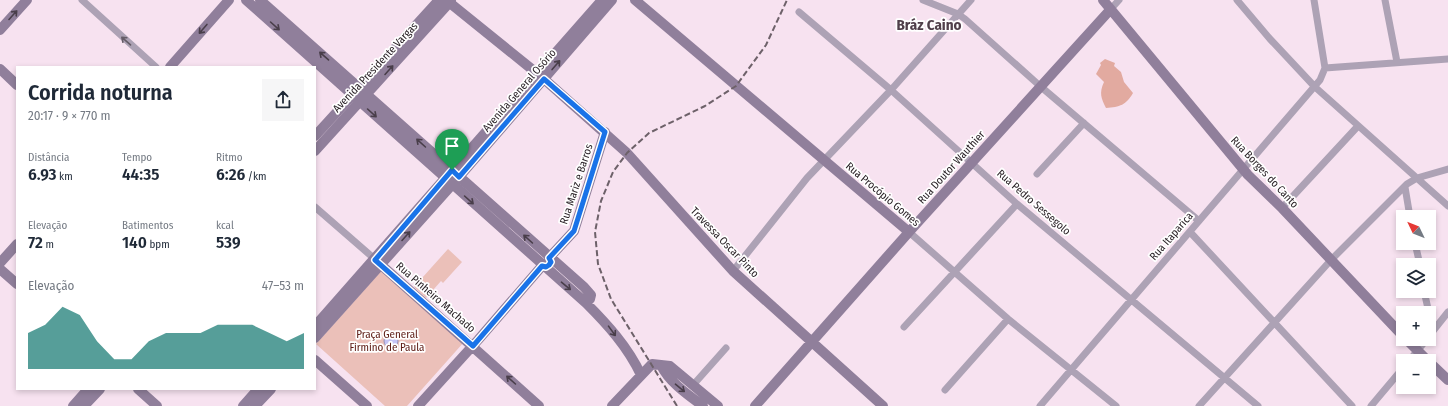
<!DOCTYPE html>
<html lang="pt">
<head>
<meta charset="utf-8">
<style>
  body { margin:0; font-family:"Fira Sans Condensed",sans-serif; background:#f6f6f7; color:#1f2937; height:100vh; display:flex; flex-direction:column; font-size:15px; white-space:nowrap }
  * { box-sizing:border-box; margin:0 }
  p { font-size:13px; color:#747a83 }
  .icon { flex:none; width:22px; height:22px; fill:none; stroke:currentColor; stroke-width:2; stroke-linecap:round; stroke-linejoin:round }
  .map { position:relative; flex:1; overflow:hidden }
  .side { position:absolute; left:16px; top:66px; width:300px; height:324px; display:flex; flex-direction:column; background:#fff; border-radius:0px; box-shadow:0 2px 6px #0003 }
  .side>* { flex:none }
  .needle { width:26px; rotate:313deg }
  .fabs { position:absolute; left:1396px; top:210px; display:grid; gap:8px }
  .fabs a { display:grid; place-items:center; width:40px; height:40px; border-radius:0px; background:#fff; box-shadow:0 2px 6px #0003; font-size:20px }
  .pin { position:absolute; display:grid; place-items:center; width:34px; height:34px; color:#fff; margin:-41px -17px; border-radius:50% 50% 50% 0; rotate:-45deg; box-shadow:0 0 4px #0007 }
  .pin .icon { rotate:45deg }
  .round { display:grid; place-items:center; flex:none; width:42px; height:42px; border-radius:0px; background:#f6f6f7 }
  .overview { display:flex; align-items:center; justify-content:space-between; height:68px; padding:0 12px }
  h1 { font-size:22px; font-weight:600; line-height:30px }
  .stats { display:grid; grid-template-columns:repeat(3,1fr); gap:6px; height:68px; padding:4px 12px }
  .stats div { display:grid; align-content:center }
  .stats b { font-size:17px; font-weight:600 }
  .stats small { font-size:11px; font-weight:400 }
  .stats p { font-size:11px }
  .chart { height:112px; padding:8px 12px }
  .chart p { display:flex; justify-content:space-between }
  .chart svg { width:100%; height:72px; margin-top:4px; fill:#0f766e; opacity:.7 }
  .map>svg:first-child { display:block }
</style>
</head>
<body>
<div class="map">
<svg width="1448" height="406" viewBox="0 0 1448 406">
  <rect width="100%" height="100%" fill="#f7e2f0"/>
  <path fill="#ebc0b9" d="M 448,249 L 462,262 L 443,283 L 441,281 L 426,298 L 414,287 Z
    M 383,269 L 464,342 L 407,406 L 385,406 L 316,344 Z"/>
  <path fill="#e2aaa0" d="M 1105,59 L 1115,63 L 1114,66 L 1121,72 L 1124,82 L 1133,93 C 1126,105 1120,107 1106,108 C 1101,98 1099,93 1104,82 L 1096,74 L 1101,65 L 1100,63 Z"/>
  <path fill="#c5c4f5" stroke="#9693b7" d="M384 341a7 7 0 1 1 14 0a7 7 0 1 1-14 0Z"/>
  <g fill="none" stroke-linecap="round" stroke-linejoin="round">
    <path stroke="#ada2b5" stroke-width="7" d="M 82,0 L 156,67
      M 923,0 L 958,14 L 965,19 L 1040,86 L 1199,221
      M 1237,0 L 1270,39 L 1315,87 L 1448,206
      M 1385,0 L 1397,62
      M 1110,10 L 1119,0
      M 799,12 L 891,90 L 1017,204 L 1258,406
      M 1325,68 L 1448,59
      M 1037,174 L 1084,123
      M 1405,187 L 1410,217
      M 315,207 L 377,261
      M 1282,208 L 1358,126
      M 909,232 L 1008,319 L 1116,406
      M 1190,232 L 1352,406
      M 1415,243 L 1420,265
      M 733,271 L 807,178 L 891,90 L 971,0
      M 1424,291 L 1429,313
      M 1429,315 L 1432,332
      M 904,327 L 1017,204
      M 1429,336 L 1448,312
      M 1409,361 L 1427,339
      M 694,384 L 726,348
      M 945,390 L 1008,319
      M 1040,406 L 1320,80 L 1325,68 L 1314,0
      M 1199,406 L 1331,260 L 1407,184 L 1417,178 L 1448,169
      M 1371,406 L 1403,368"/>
    <path stroke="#907f9b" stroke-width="10" d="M 246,0 L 586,303 C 607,324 628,347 641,375
      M 260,0 L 584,287 L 591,295 L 590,299 L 586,303
      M 442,0 L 446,4 L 450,3 L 544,79 L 627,153 L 733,271 L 883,406
      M 635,0 L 909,232
      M 1103,0 L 1248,175 L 1282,208 L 1403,336
      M 0,30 L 27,0
      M 170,67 L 229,0
      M 0,69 L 17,85
      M 315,136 L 439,0
      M 315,151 L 451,1
      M 549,258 L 574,231 L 605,132
      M 0,263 L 17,244
      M 380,264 L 539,406
      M 0,269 L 17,284
      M 315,326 L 602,0
      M 315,338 L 459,177 L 612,0
      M 1406,339 L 1428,361
      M 315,360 L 367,406
      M 1429,362 L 1448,380
      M 661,365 C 669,382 688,395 703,406
      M 138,389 L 157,406
      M 73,406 L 88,389
      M 84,406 L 100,389
      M 243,406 L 258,389
      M 255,406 L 271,389
      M 418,406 L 478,340 L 542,266
      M 612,406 L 652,364 L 670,366 L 718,406
      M 755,406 L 909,232 L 1110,10"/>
    <path stroke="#6d6169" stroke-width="2" stroke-dasharray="6 3" stroke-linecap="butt" d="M 677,406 L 611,299 L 598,264 L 595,232 L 601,201 L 613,172 L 627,153 L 649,133 L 705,106 L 736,86 L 766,45 L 787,0"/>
  </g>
  <defs><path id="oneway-shaft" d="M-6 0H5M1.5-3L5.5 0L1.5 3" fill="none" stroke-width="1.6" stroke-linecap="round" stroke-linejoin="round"/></defs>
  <g stroke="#493e4a">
    <use href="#oneway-shaft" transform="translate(13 15) rotate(-48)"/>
    <use href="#oneway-shaft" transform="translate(275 26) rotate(42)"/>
    <use href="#oneway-shaft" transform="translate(203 29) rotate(131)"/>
    <use href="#oneway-shaft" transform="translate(324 56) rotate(-139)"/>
    <use href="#oneway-shaft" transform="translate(556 65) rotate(-49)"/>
    <use href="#oneway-shaft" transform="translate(389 70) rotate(-48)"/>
    <use href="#oneway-shaft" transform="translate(372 113) rotate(42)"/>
    <use href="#oneway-shaft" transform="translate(421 143) rotate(-138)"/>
    <use href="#oneway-shaft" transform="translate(469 200) rotate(42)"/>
    <use href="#oneway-shaft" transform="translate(406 236) rotate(-48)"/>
    <use href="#oneway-shaft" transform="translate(528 239) rotate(-138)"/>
    <use href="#oneway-shaft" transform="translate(566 286) rotate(40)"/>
    <use href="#oneway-shaft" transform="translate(612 331) rotate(54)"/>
    <use href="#oneway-shaft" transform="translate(511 380) rotate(-138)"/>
    <use href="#oneway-shaft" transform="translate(680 388) rotate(40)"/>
  </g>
  <use stroke="#655c67" href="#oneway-shaft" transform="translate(126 41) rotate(-139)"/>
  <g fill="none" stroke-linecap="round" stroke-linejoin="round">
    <defs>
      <path id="route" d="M 544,79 L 605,132 L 574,231 L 549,258 L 551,262 L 549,265 L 546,267 L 542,266 L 473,346 L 375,260 L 452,170 L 459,177 Z"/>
    </defs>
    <use href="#route" stroke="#fff" stroke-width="8"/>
    <use href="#route" stroke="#1a73e8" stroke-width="5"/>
  </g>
  <g text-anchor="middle" stroke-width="3.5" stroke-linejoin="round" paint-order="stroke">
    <g font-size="11" fill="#2a2227" stroke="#fff">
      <text transform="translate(375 67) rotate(-47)" y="4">Avenida Presidente Vargas</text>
      <text transform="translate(519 90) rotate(-49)" y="4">Avenida General Osório</text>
      <text transform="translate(951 167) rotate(-48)" y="4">Rua Doutor Wauthier</text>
      <text transform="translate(1265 172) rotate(47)" y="4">Rua Borges do Canto</text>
      <text transform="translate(576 184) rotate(-72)" y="4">Rua Mariz e Barros</text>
      <text transform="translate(883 194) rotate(40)" y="4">Rua Procópio Gomes</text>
      <text transform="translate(1034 202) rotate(41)" y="4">Rua Pedro Sessegolo</text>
      <text transform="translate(1171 236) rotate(-49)" y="4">Rua Itaparica</text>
      <text transform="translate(725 242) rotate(46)" y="4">Travessa Oscar Pinto</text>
      <text transform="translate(436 297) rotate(41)" y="4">Rua Pinheiro Machado</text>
    </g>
    <g font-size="11" fill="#5c1a13" stroke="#fff">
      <text x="387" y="338">Praça General<tspan x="387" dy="13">Firmino de Paula</tspan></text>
    </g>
    <g font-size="15" font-weight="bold" fill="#503f4a" stroke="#fff">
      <text x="929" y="30">Bráz Caino</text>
    </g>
  </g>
</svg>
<div class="fabs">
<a><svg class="needle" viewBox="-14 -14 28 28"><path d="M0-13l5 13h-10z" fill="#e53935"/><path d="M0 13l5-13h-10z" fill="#747a83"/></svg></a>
<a><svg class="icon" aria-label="layers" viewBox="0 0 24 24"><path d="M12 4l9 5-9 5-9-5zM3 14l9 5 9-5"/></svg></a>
<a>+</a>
<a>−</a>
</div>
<div class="pin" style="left:452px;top:170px;background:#1e9e55"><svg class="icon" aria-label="arrive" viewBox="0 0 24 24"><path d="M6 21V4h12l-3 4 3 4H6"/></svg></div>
<section class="side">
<div class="overview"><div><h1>Corrida noturna</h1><p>20:17 · 9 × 770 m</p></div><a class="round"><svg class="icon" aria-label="share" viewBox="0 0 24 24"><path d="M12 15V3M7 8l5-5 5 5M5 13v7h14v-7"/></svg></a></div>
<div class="stats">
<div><p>Distância</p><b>6.93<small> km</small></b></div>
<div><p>Tempo</p><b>44:35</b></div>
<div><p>Ritmo</p><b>6:26<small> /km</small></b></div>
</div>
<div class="stats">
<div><p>Elevação</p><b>72<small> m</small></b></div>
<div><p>Batimentos</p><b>140<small> bpm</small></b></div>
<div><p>kcal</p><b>539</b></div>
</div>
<div class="chart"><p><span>Elevação</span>47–53 m</p>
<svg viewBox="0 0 160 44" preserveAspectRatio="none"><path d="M0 44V22L10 17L20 6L30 11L40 27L50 38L60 38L70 27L80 22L90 22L100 22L110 17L120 17L130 17L140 22L150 27L160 22V44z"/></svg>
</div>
</section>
</div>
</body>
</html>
